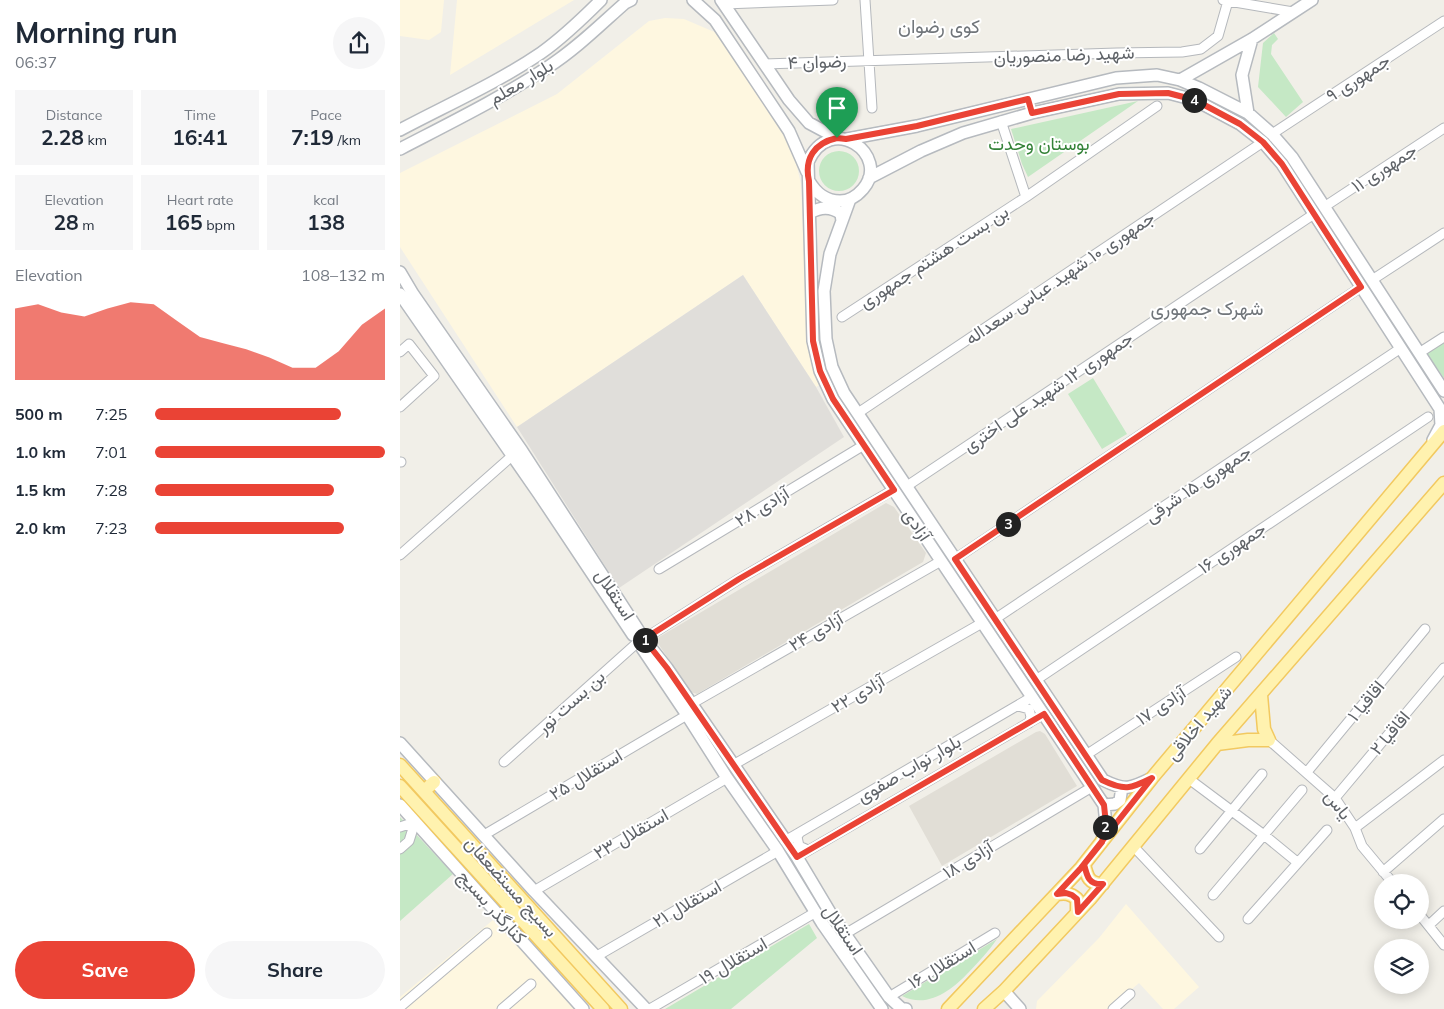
<!DOCTYPE html>
<html lang="en">
<head>
<meta charset="utf-8">
<style>
  body { margin:0; font-family:Mulish,Vazirmatn,sans-serif; background:#f6f6f7; color:#1f2937; height:100vh; display:flex; flex-direction:column; font-size:19px; white-space:nowrap }
  * { box-sizing:border-box; margin:0 }
  p { font-size:16px; color:#747a83 }
  .icon { flex:none; width:28px; height:28px; fill:none; stroke:currentColor; stroke-width:2; stroke-linecap:round; stroke-linejoin:round }
  .map { position:relative; flex:1; overflow:hidden }
  .side { display:flex; flex-direction:column; background:#fff; width:400px }
  .side>* { flex:none }
  .controls { position:absolute; left:974px; top:874px; display:grid; gap:10px }
  .controls a { display:grid; place-items:center; width:55px; height:55px; border-radius:50%; background:#fff; box-shadow:0 2px 12px #0003; font-size:25px }
  .pin { position:absolute; display:grid; place-items:center; width:42px; height:42px; color:#fff; margin:-51px -21px; border-radius:50% 50% 50% 0; rotate:-45deg; box-shadow:0 0 5px #0007 }
  .pin .icon { rotate:45deg }
  .km { position:absolute; width:25px; height:25px; margin:-12px; border-radius:50%; background:#222; color:#fff; font-size:14px; line-height:25px; text-align:center }
  .round { display:grid; place-items:center; flex:none; width:52px; height:52px; border-radius:26px; background:#f6f6f7 }
  .headline { display:flex; align-items:center; justify-content:space-between; height:85px; padding:0 15px }
  h1 { font-size:28px; font-weight:700; line-height:38px }
  .metrics { display:grid; grid-template-columns:repeat(3,1fr); gap:8px; height:85px; padding:5px 15px }
  .metrics div { display:grid; align-content:center; border-radius:0px; background:#f6f6f7; text-align:center }
  .metrics b { font-size:21px; font-weight:700 }
  .metrics small { font-size:14px; font-weight:400 }
  .metrics p { font-size:14px }
  .chart { height:140px; padding:10px 15px }
  .chart p { display:flex; justify-content:space-between }
  .chart svg { width:100%; height:90px; margin-top:5px; fill:#ea4335; opacity:.7 }
  .action { display:flex; gap:10px; margin-top:auto; padding:10px 15px }
  .action a { flex:1; height:58px; border-radius:30px; background:#ea4335; color:#fff; font-size:20px; font-weight:700; line-height:58px; text-align:center }
  .action a+a { background:#f6f6f7; color:#1f2937 }
  ul { padding:0 15px; list-style:none; font-size:16px }
  li { display:grid; grid-template-columns:80px 60px 1fr; align-items:center; height:38px }
  li i { height:12px; border-radius:6px; background:#ea4335 }
  main { display:flex; flex:1; min-height:0 }
  .map>svg:first-child { display:block }
</style>
</head>
<body>
<main>
<section class="side">
<div class="headline"><div><h1>Morning run</h1><p>06:37</p></div><a class="round"><svg class="icon" aria-label="share" viewBox="0 0 24 24"><path d="M12 15V3M7 8l5-5 5 5M5 13v7h14v-7"/></svg></a></div>
<div class="metrics">
<div><p>Distance</p><b>2.28<small> km</small></b></div>
<div><p>Time</p><b>16:41</b></div>
<div><p>Pace</p><b>7:19<small> /km</small></b></div>
</div>
<div class="metrics">
<div><p>Elevation</p><b>28<small> m</small></b></div>
<div><p>Heart rate</p><b>165<small> bpm</small></b></div>
<div><p>kcal</p><b>138</b></div>
</div>
<div class="chart"><p><span>Elevation</span>108–132 m</p>
<svg viewBox="0 0 160 44" preserveAspectRatio="none"><path d="M0 44V9L10 7L20 11L30 13L40 9L50 6L60 7L70 15L80 23L90 26L100 29L110 33L120 38L130 38L140 30L150 17L160 9V44z"/></svg>
</div>
<ul>
<li><b>500 m</b>7:25<i style="width:81%"></i></li>
<li><b>1.0 km</b>7:01<i style="width:100%"></i></li>
<li><b>1.5 km</b>7:28<i style="width:78%"></i></li>
<li><b>2.0 km</b>7:23<i style="width:82%"></i></li>
</ul>
<div class="action"><a>Save</a><a>Share</a></div>
</section>
<div class="map">
<svg width="1044" height="1009" viewBox="0 0 1044 1009">
  <rect width="100%" height="100%" fill="#f1efe8"/>
  <path fill="#fef7e0" d="M 0,0 L 44,0 L 41,32 L 29,40 L 0,36 Z
    M 57,0 L 174,0 L 50,75 Z
    M 265,18 L 284,19 L 319,34 L 390,138 L 401,184 L 407,336 L 421,384 L 416,387 L 343,275 L 117,427 L 0,247 L 0,173 L 157,94 L 249,21 Z
    M 726,904 L 799,987 L 774,1009 L 763,1009 L 739,983 L 709,1009 L 636,1009 L 637,1001 L 699,938 Z
    M 93,920 L 177,1009 L 0,1009 L 0,997 Z"/>
  <path fill="#e0deda" d="M 343,275 L 416,387 L 444,437 L 219,588 L 117,427 Z"/>
  <path fill="#e1ded6" d="M 486,503 L 494,507 L 526,553 L 523,562 L 297,694 L 291,692 L 257,642 L 259,637 Z
    M 640,731 L 645,734 L 677,786 L 542,866 L 509,806 L 636,732 Z"/>
  <path fill="#c5e8c5" d="M 874,33 L 878,39 L 872,45 L 871,54 L 903,102 L 886,117 L 858,87 L 863,43 Z
    M 738,101 L 628,177 L 622,164 L 611,129 Z
    M419 171a20 20 0 1 1 40 0a20 20 0 1 1-40 0Z
    M 1044,338 L 1044,378 L 1024,350 Z
    M 693,378 L 727,434 L 702,449 L 668,394 Z
    M 0,817 L 53,874 L 0,921 Z
    M 409,924 L 417,938 L 331,1009 L 265,1009 Z
    M 597,939 C 589,951 579,961 569,972 C 552,990 528,1009 502,996 Z"/>
  <g fill="none" stroke-linecap="round" stroke-linejoin="round">
    <defs>
      <path id="street" d="M 465,0 L 472,108
        M 823,0 L 893,12
        M 324,4 L 433,0
        M 364,64 L 717,53 L 782,52 L 801,49 L 818,36 L 828,1
        M 601,121 L 626,197
        M 872,134 L 1044,21
        M 924,207 L 1044,128
        M 972,280 L 1044,233
        M 442,317 L 626,197 L 757,106
        M 0,352 L 9,344 L 34,376 L 0,407
        M 1019,353 L 1044,337
        M 458,413 L 863,142
        M 0,462 L 1,462
        M 507,486 L 914,214
        M 0,555 L 113,455
        M 555,559 L 961,287
        M 259,569 L 464,445
        M 595,619 L 1001,348
        M 244,639 L 339,579 L 493,490
        M 636,680 L 1028,417
        M 291,704 L 541,561
        M 618,706 L 629,709 L 631,717 L 629,723
        M 869,740 L 935,798 L 955,828 L 962,846 L 992,882
        M 686,755 L 836,657
        M 104,762 L 238,642
        M 333,765 L 582,623
        M 907,772 L 1025,629
        M 789,779 L 864,835 L 897,862
        M 935,798 L 1044,668
        M 0,827 L 15,822
        M 955,828 L 1044,760
        M 400,832 L 397,837 L 399,846 L 408,850
        M 84,835 L 287,715
        M 385,841 L 632,697
        M 734,847 L 819,937
        M 0,849 L 9,841 L 15,822
        M 800,849 L 862,774
        M 397,857 L 644,714
        M 983,872 L 1044,819
        M 134,891 L 327,778
        M 813,895 L 902,790
        M 1020,915 L 1044,945
        M 848,919 L 927,830
        M 1029,925 L 1044,911
        M 445,934 L 692,787
        M 197,956 L 378,851
        M 489,997 L 595,933
        M 0,1007 L 87,933
        M 102,1009 L 131,984
        M 250,1009 L 416,912
        M 713,1009 L 730,994"/>
      <path id="secondary" d="M 293,0 L 315,20 L 389,131 L 407,172
        M 321,0 L 389,100 L 409,123 L 437,138
        M 780,80 L 852,39 L 912,0
        M 848,113 L 842,75 L 852,39
        M 0,130 C 47,105 97,83 141,53 C 162,38 182,19 201,0
        M 447,139 L 517,126 L 716,78 L 757,75 L 780,80 L 799,88 L 848,113 L 872,134 L 892,157 L 1044,391
        M 0,149 C 50,123 101,98 148,67 C 176,49 200,25 225,3 L 231,0
        M 469,178 L 521,151 L 563,133 L 632,113 L 719,94 L 768,93 L 795,100 L 840,124 L 863,142 L 882,164 L 1040,409 L 1041,425 L 1033,440
        M 409,181 C 416,193 425,201 440,201 C 449,201 457,196 463,189 C 492,155 430,111 408,162 L 413,341 L 420,371 L 433,399 L 704,805 L 706,824 L 702,840
        M 450,199 L 430,254 L 424,291 L 426,339 L 432,367 L 444,393 L 703,780 C 725,791 730,789 752,778
        M 410,213 C 420,207 431,206 441,214 L 442,221
        M 0,272 L 13,294 L 122,451 L 244,639 L 267,668 L 397,857 L 431,914 L 489,997 L 502,1009 L 506,1009
        M 0,294 L 139,494 L 233,635
        M 242,648 L 287,715 L 327,778 L 378,851 L 422,923 L 482,1009
        M 0,743 L 134,891 L 246,1009
        M 0,805 L 183,1009
        M 704,805 L 715,804 L 720,800 L 722,787
        M 604,991 L 620,1009"/>
      <path id="primary" d="M 817,744 L 848,740 L 869,740 L 864,729 L 861,695
        M 0,765 L 221,1009
        M 0,786 L 203,1009
        M 24,791 L 34,782
        M 684,864 C 687,877 689,884 703,884
        M 657,894 C 665,893 670,893 677,899 L 677,912
        M 548,1009 L 681,868 L 752,778 L 1044,431
        M 584,1009 L 604,991 L 690,899 L 817,744 L 1044,483"/>
    </defs>
    <use href="#street" stroke="#b5b8bc" stroke-width="11"/>
    <use href="#secondary" stroke="#b6babf" stroke-width="14"/>
    <use href="#primary" stroke="#f2c960" stroke-width="15"/>
    <use href="#street" stroke="#fff" stroke-width="9"/>
    <use href="#secondary" stroke="#fff" stroke-width="11"/>
    <use href="#primary" stroke="#fff2af" stroke-width="12"/>
  </g>
  <g fill="none" stroke-linecap="round" stroke-linejoin="round">
    <defs>
      <path id="route" d="M 437,138 C 414,143 404,159 409,181 L 413,341 L 420,371 L 433,399 L 494,490 L 339,579 L 244,639 L 267,668 L 397,857 L 644,714 L 704,805 L 706,824 L 702,842 L 681,868 L 657,894 L 666,893 L 672,895 L 677,899 L 678,912 L 703,884 C 689,885 687,877 684,864 L 752,778 C 730,789 725,791 702,780 L 555,559 L 961,287 L 882,164 L 863,142 L 840,124 L 795,100 L 768,93 L 719,94 L 632,113 L 628,99 L 517,126 L 446,139 L 437,138"/>
    </defs>
    <use href="#route" stroke="#fff" stroke-width="10"/>
    <use href="#route" stroke="#ea4335" stroke-width="6"/>
  </g>
  <g text-anchor="middle" stroke-width="4" stroke-linejoin="round" paint-order="stroke">
    <g font-size="18" fill="#5f6368" stroke="#fff">
      <text transform="translate(664 55) rotate(-2)" y="6">شهید رضا منصوریان</text>
      <text transform="translate(417 62) rotate(-2)" y="6">رضوان ۴</text>
      <text transform="translate(958 78) rotate(-33)" y="6">جمهوری ۹</text>
      <text transform="translate(121 82) rotate(-31)" y="6">بلوار معلم</text>
      <text transform="translate(984 168) rotate(-33)" y="6">جمهوری ۱۱</text>
      <text transform="translate(534 257) rotate(-33)" y="6">بن بست هشتم جمهوری</text>
      <text transform="translate(660 278) rotate(-34)" y="6">جمهوری ۱۰ شهید عباس سعداله</text>
      <text transform="translate(648 392) rotate(-34)" y="6">جمهوری ۱۲ شهید علی اختری</text>
      <text transform="translate(798 484) rotate(-34)" y="6">جمهوری ۱۵ شرقی</text>
      <text transform="translate(362 507) rotate(-31)" y="6">آزادی ۲۸</text>
      <text transform="translate(517 525) rotate(56)" y="6">آزادی</text>
      <text transform="translate(832 548) rotate(-34)" y="6">جمهوری ۱۶</text>
      <text transform="translate(215 595) rotate(57)" y="6">استقلال</text>
      <text transform="translate(416 632) rotate(-30)" y="6">آزادی ۲۴</text>
      <text transform="translate(458 694) rotate(-30)" y="6">آزادی ۲۲</text>
      <text transform="translate(966 701) rotate(-50)" y="6">اقاقیا ۱</text>
      <text transform="translate(171 702) rotate(-42)" y="6">بن بست نور</text>
      <text transform="translate(761 706) rotate(-33)" y="6">آزادی ۱۷</text>
      <text transform="translate(799 723) rotate(-50)" y="6">شهید اخلاقی</text>
      <text transform="translate(990 733) rotate(-50)" y="6">اقاقیا ۲</text>
      <text transform="translate(509 769) rotate(-30)" y="6">بلوار نواب صفوی</text>
      <text transform="translate(186 775) rotate(-31)" y="6">استقلال ۲۵</text>
      <text transform="translate(938 805) rotate(52)" y="6">یاس</text>
      <text transform="translate(231 834) rotate(-30)" y="6">استقلال ۲۳</text>
      <text transform="translate(568 860) rotate(-31)" y="6">آزادی ۱۸</text>
      <text transform="translate(111 887) rotate(48)" y="6">بسیج مستضعفان</text>
      <text transform="translate(287 904) rotate(-30)" y="6">استقلال ۲۱</text>
      <text transform="translate(92 907) rotate(48)" y="6">کنارگذر بسیج</text>
      <text transform="translate(443 930) rotate(56)" y="6">استقلال</text>
      <text transform="translate(333 961) rotate(-30)" y="6">استقلال ۱۹</text>
      <text transform="translate(542 965) rotate(-31)" y="6">استقلال ۱۶</text>
    </g>
    <g font-size="18" fill="#348238" stroke="#fff">
      <text x="639" y="150">بوستان وحدت</text>
    </g>
    <g font-size="19" fill="#70757a" stroke="#fff">
      <text x="539" y="33">کوی رضوان</text>
      <text x="807" y="315">شهرک جمهوری</text>
    </g>
  </g>
</svg>
<div class="controls">
<a><svg class="icon" aria-label="locate" viewBox="0 0 24 24"><circle cx="12" cy="12" r="6"/><path d="M12 2v4M12 18v4M2 12h4M18 12h4"/></svg></a>
<a><svg class="icon" aria-label="layers" viewBox="0 0 24 24"><path d="M12 4l9 5-9 5-9-5zM3 14l9 5 9-5"/></svg></a>
</div>
<div class="pin" style="left:437px;top:138px;background:#1e9e55"><svg class="icon" aria-label="arrive" viewBox="0 0 24 24"><path d="M6 21V4h12l-3 4 3 4H6"/></svg></div>
<b class="km" style="left:245px;top:640px">1</b>
<b class="km" style="left:705px;top:827px">2</b>
<b class="km" style="left:608px;top:524px">3</b>
<b class="km" style="left:794px;top:100px">4</b>
</div>
</main>
</body>
</html>
